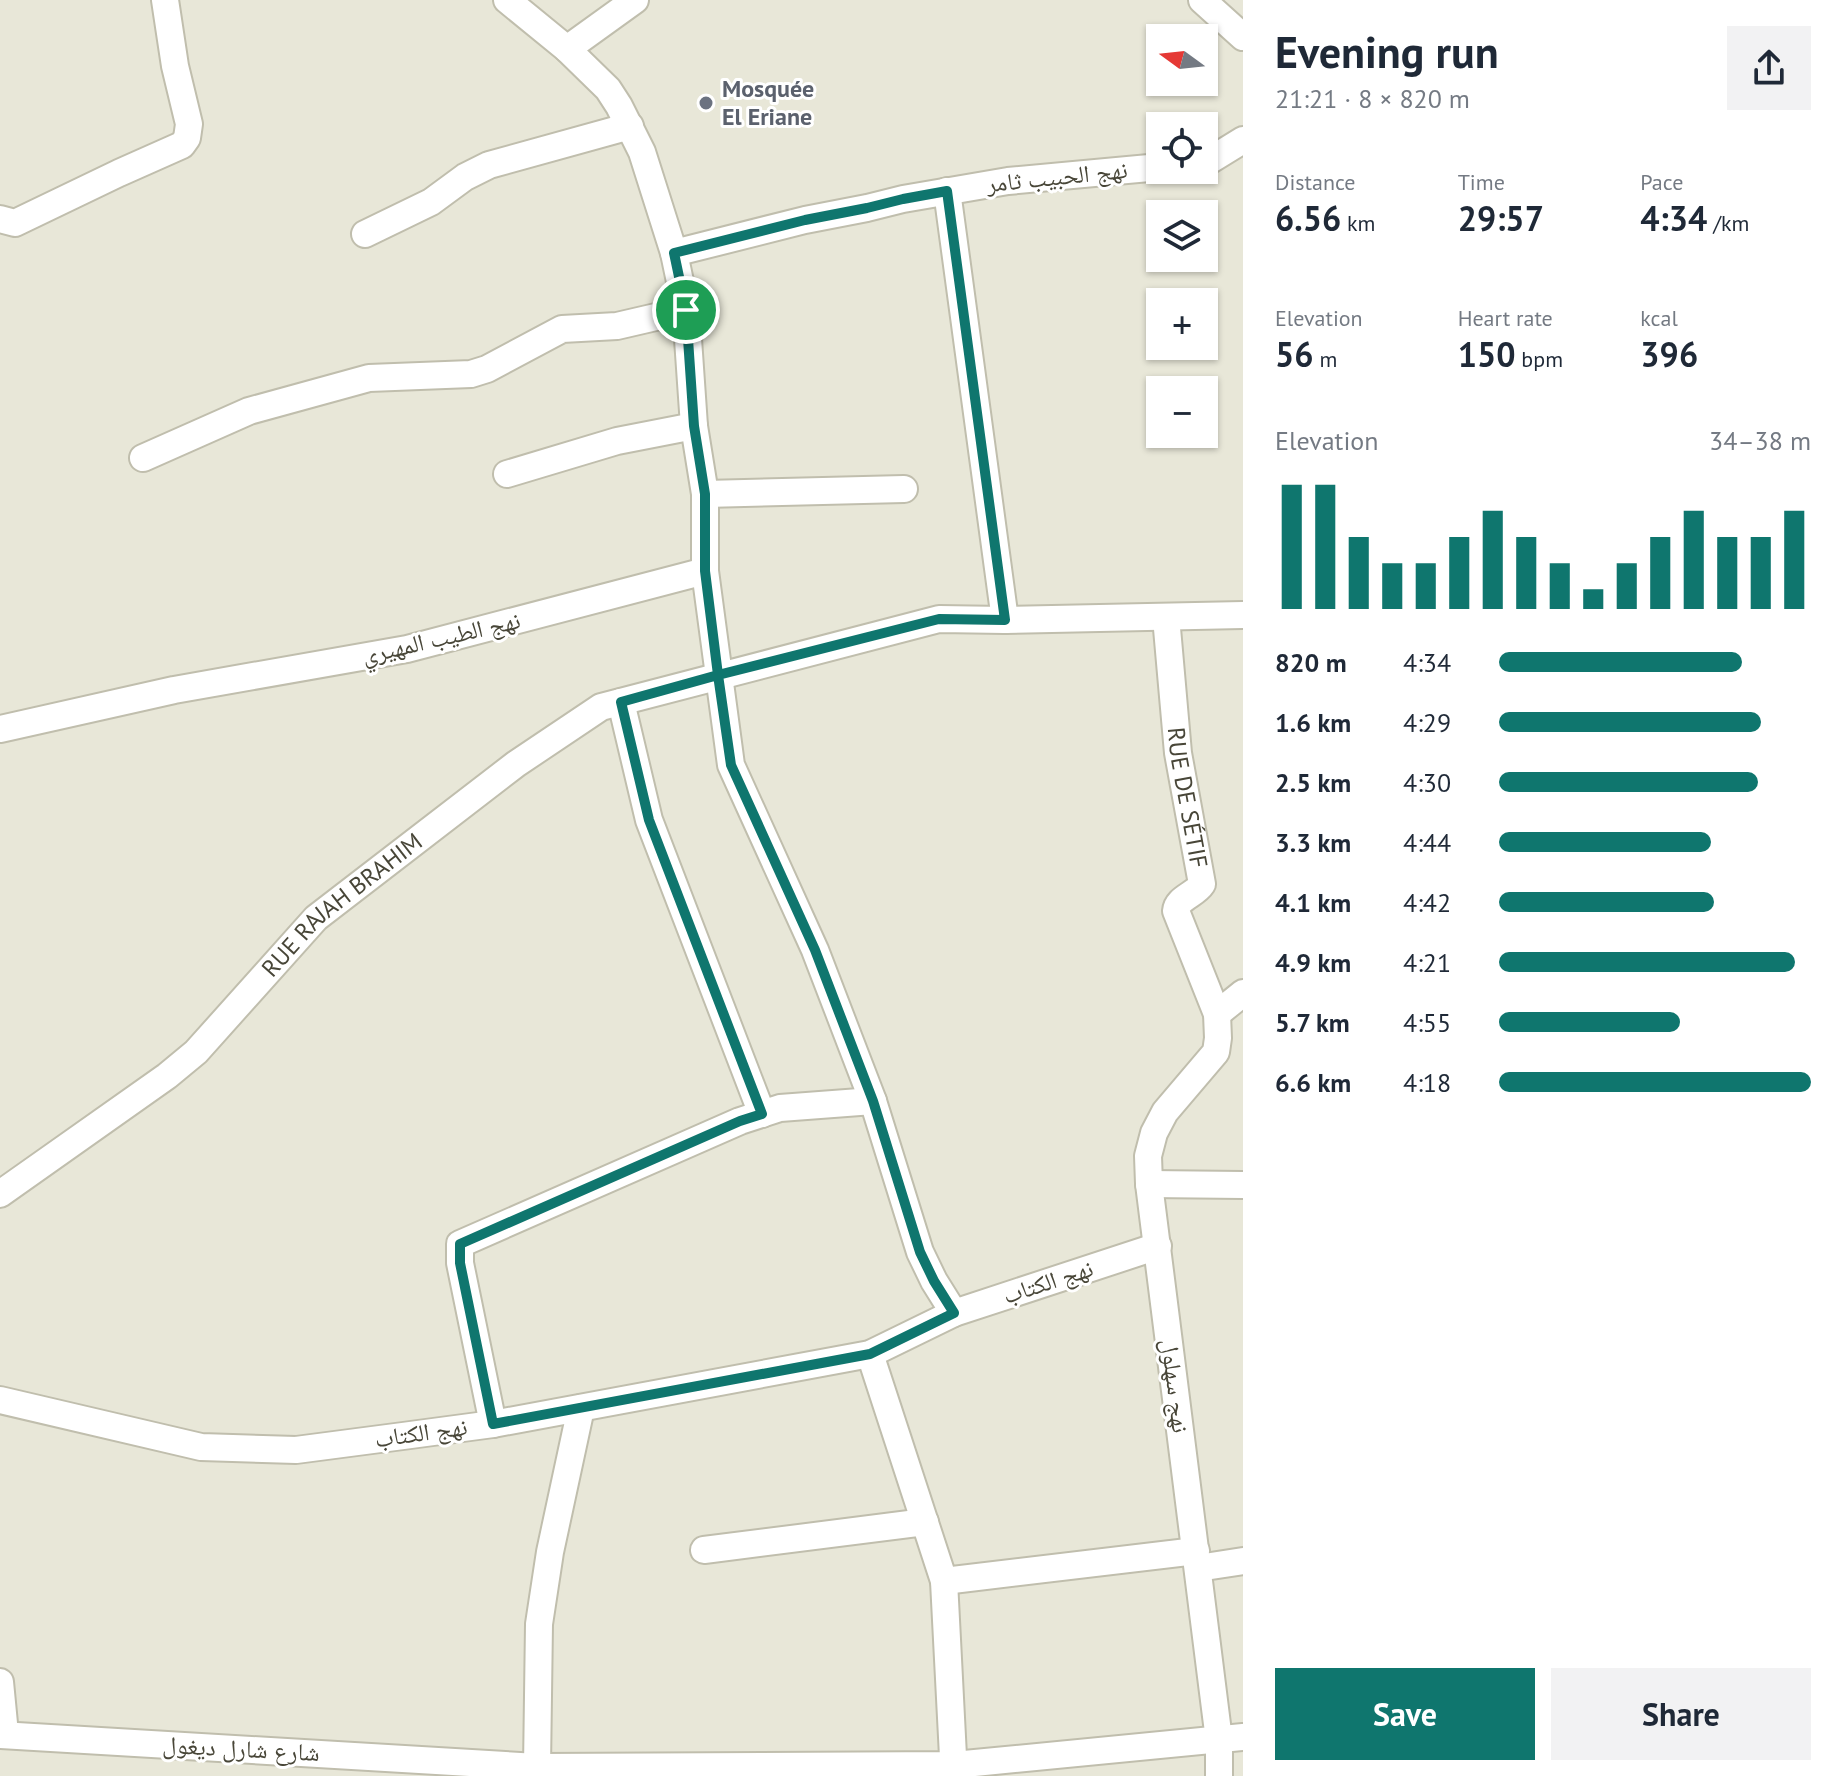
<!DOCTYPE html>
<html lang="en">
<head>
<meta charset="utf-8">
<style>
  body { margin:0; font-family:"PT Sans","Noto Naskh Arabic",sans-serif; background:#f2f2f3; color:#1f2937; height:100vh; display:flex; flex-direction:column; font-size:30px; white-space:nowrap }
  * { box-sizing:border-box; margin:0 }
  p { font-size:26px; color:#747a83 }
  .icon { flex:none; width:44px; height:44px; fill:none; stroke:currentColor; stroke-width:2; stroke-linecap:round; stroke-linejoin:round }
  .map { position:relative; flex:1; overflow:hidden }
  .panel { display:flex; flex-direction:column; background:#fff; width:600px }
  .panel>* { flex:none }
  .needle { width:52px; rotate:285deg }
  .fabs { position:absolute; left:1146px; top:24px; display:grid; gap:16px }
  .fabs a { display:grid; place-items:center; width:72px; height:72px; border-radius:0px; background:#fff; box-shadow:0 2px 6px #0004; font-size:40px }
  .pin { position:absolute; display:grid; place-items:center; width:68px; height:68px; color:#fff; margin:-34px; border:4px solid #fff; border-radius:50%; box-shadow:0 2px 8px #0007 }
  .round { display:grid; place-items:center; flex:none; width:84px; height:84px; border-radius:0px; background:#f2f2f3 }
  .headline { display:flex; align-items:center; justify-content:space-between; height:136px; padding:0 32px }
  h1 { font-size:44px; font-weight:700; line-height:60px }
  .stats { display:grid; grid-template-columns:repeat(3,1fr); gap:12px; height:136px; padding:8px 32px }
  .stats div { display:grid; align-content:center }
  .stats b { font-size:34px; font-weight:700 }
  .stats small { font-size:22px; font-weight:400 }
  .stats p { font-size:22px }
  .chart { height:224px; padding:16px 32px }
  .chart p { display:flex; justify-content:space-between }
  .chart svg { width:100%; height:144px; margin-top:8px; stroke:#0f766e; stroke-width:6 }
  .button { display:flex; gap:16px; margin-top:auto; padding:16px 32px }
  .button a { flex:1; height:92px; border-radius:0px; background:#0f766e; color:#fff; font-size:32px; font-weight:700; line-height:92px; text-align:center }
  .button a+a { background:#f2f2f3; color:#1f2937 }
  ul { padding:0 32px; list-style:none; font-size:26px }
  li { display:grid; grid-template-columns:128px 96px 1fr; align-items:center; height:60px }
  li i { height:20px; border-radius:10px; background:#0f766e }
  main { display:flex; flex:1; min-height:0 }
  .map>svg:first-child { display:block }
</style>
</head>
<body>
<main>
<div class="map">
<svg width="1243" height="1776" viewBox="0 0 1243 1776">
  <rect width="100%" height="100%" fill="#f4f4ea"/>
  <path fill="#e8e7d8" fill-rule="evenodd" d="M 0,0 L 1243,0 L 1243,1776 L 0,1776 ZM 1160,38 L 1204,38 L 1204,82 L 1160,82 ZM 1160,126 L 1204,126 L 1204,170 L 1160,170 ZM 1160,214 L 1204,214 L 1204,258 L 1160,258 ZM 1160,302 L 1204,302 L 1204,346 L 1160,346 ZM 1160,390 L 1204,390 L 1204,434 L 1160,434 Z"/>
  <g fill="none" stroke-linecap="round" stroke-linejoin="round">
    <defs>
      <g id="minor">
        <path d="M 507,0 L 567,49 L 608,89 L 619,106 L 642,152 L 674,253 L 686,310 L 694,426 L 705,494 L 705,571 L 731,765 L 815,950 L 873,1101 L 920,1252 L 934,1281 L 954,1313"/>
        <path d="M 1202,0 L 1243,37"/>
        <path d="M 567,49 L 635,0"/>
        <path d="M 1204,164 L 1243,140"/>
        <path d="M 947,191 L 1005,620"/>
        <path d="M 0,219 L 15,223 L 119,173 L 182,145 L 187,138 L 189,124 L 175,66 L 165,0"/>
        <path d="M 365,234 L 431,202 L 465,177 L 489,165 L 630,126"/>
        <path d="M 674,253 L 805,220 L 867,208 L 903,199 L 1008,181 L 1160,167"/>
        <path d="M 143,458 L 249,411 L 369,378 L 471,374 L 487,369 L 562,329 L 617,326 L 686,310"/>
        <path d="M 507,474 L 617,441 L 694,426"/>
        <path d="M 705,494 L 904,489"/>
        <path id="s1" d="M 1166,617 L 1178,753 L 1202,884 C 1195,895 1177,898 1176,911 L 1217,1014 L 1218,1038 L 1216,1052 L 1165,1112 L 1154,1133 L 1148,1156 L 1149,1184 L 1219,1740 L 1219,1776"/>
        <path d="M 621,702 L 649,820 L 762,1114"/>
        <path d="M 0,729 L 174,690 L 407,649 L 705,571"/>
        <path d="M 1217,1014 L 1243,993"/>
        <path d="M 1149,1184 L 1243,1185"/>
        <path id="s2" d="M 0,1194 L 167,1076 L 196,1052 L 316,918 L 516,764 L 601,707 L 939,619 L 1005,620 L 1243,615"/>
        <path d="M 870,1354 L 944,1581 L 954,1776"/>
        <path d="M 0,1400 L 201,1447 L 296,1450 L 403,1436 L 493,1424 L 870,1354 L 954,1313 L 1158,1246"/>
        <path d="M 493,1424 L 460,1263 L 460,1244 L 740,1121 L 780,1108 L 873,1101"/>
        <path d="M 704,1550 L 925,1522"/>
        <path d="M 1198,1568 L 1243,1561"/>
        <path d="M 944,1581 L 1196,1551"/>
        <path d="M 0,1682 L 5,1734"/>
        <path d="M 0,1735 L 537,1767 L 954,1765 L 1243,1737"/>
        <path d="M 537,1767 L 539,1624 L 550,1552 L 581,1408"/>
      </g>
    </defs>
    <use href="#minor" stroke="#c0bead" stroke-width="30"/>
    <use href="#minor" stroke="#fff" stroke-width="26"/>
  </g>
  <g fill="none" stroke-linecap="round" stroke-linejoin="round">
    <defs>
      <path id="route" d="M 686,310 L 694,426 L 705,494 L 705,571 L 718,675 L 621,702 L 649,820 L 762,1114 L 740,1121 L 460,1244 L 460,1263 L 493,1424 L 870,1354 L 954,1313 L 934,1281 L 920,1252 L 873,1101 L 815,950 L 731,765 L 718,675 L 939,619 L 1005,620 L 947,191 L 903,199 L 867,208 L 805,220 L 674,253 L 686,310"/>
    </defs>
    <use href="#route" stroke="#fff" stroke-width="16"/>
    <use href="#route" stroke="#0f766e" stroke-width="10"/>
  </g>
  <circle fill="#6b7280" stroke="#fff" stroke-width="3" cx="706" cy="103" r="8"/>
  <g text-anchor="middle" stroke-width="6" stroke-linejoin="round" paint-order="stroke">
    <g font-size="24" font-weight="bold" fill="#5b616d" stroke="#fff" text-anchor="start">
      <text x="722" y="97">Mosquée<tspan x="722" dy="28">El Eriane</tspan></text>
    </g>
    <g font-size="24" fill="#484638" stroke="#fff">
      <text transform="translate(1057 177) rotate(-6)" y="8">نهج الحبيب ثامر</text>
      <text transform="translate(441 638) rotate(-13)" y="8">نهج الطيب المهيري</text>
      <text dy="8" stroke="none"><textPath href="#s1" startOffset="182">RUE DE SÉTIF</textPath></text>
      <text dy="8" stroke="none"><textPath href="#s2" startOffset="450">RUE RAJAH BRAHIM</textPath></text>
      <text transform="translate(1048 1282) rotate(-18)" y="8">نهج الكتاب</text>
      <text transform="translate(1175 1386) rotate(83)" y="8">نهج سهلول</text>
      <text transform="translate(421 1433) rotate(-8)" y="8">نهج الكتاب</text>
      <text transform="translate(241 1749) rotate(3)" y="8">شارع شارل ديغول</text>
    </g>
  </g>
</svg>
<div class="fabs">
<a><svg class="needle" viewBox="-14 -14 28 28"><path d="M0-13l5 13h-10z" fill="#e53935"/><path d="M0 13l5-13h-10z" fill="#747a83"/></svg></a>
<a><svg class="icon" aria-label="locate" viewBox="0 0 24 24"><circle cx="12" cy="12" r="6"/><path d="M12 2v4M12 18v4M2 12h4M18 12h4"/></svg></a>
<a><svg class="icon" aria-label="layers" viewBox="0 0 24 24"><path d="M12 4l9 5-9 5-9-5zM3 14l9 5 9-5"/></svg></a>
<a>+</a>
<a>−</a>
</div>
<div class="pin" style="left:686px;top:310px;background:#1e9e55"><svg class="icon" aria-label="arrive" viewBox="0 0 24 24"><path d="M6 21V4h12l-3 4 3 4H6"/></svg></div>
</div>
<section class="panel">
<div class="headline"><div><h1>Evening run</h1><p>21:21 · 8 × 820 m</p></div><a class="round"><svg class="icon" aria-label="share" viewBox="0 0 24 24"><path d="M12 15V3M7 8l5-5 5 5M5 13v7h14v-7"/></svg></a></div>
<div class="stats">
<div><p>Distance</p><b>6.56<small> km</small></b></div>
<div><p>Time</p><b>29:57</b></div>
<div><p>Pace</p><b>4:34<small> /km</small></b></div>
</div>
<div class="stats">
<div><p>Elevation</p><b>56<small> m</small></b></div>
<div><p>Heart rate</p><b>150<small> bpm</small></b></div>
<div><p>kcal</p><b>396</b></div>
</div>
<div class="chart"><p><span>Elevation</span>34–38 m</p>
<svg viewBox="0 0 160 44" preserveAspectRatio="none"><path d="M5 44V6M15 44V6M25 44V22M35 44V30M45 44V30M55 44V22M65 44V14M75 44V22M85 44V30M95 44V38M105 44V30M115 44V22M125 44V14M135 44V22M145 44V22M155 44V14"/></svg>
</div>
<ul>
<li><b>820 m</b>4:34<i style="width:78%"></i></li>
<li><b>1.6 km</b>4:29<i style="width:84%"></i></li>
<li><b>2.5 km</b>4:30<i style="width:83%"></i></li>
<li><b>3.3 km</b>4:44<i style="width:68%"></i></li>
<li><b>4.1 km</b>4:42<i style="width:69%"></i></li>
<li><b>4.9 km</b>4:21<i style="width:95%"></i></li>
<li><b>5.7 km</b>4:55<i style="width:58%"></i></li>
<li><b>6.6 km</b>4:18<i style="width:100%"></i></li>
</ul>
<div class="button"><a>Save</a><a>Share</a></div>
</section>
</main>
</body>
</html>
